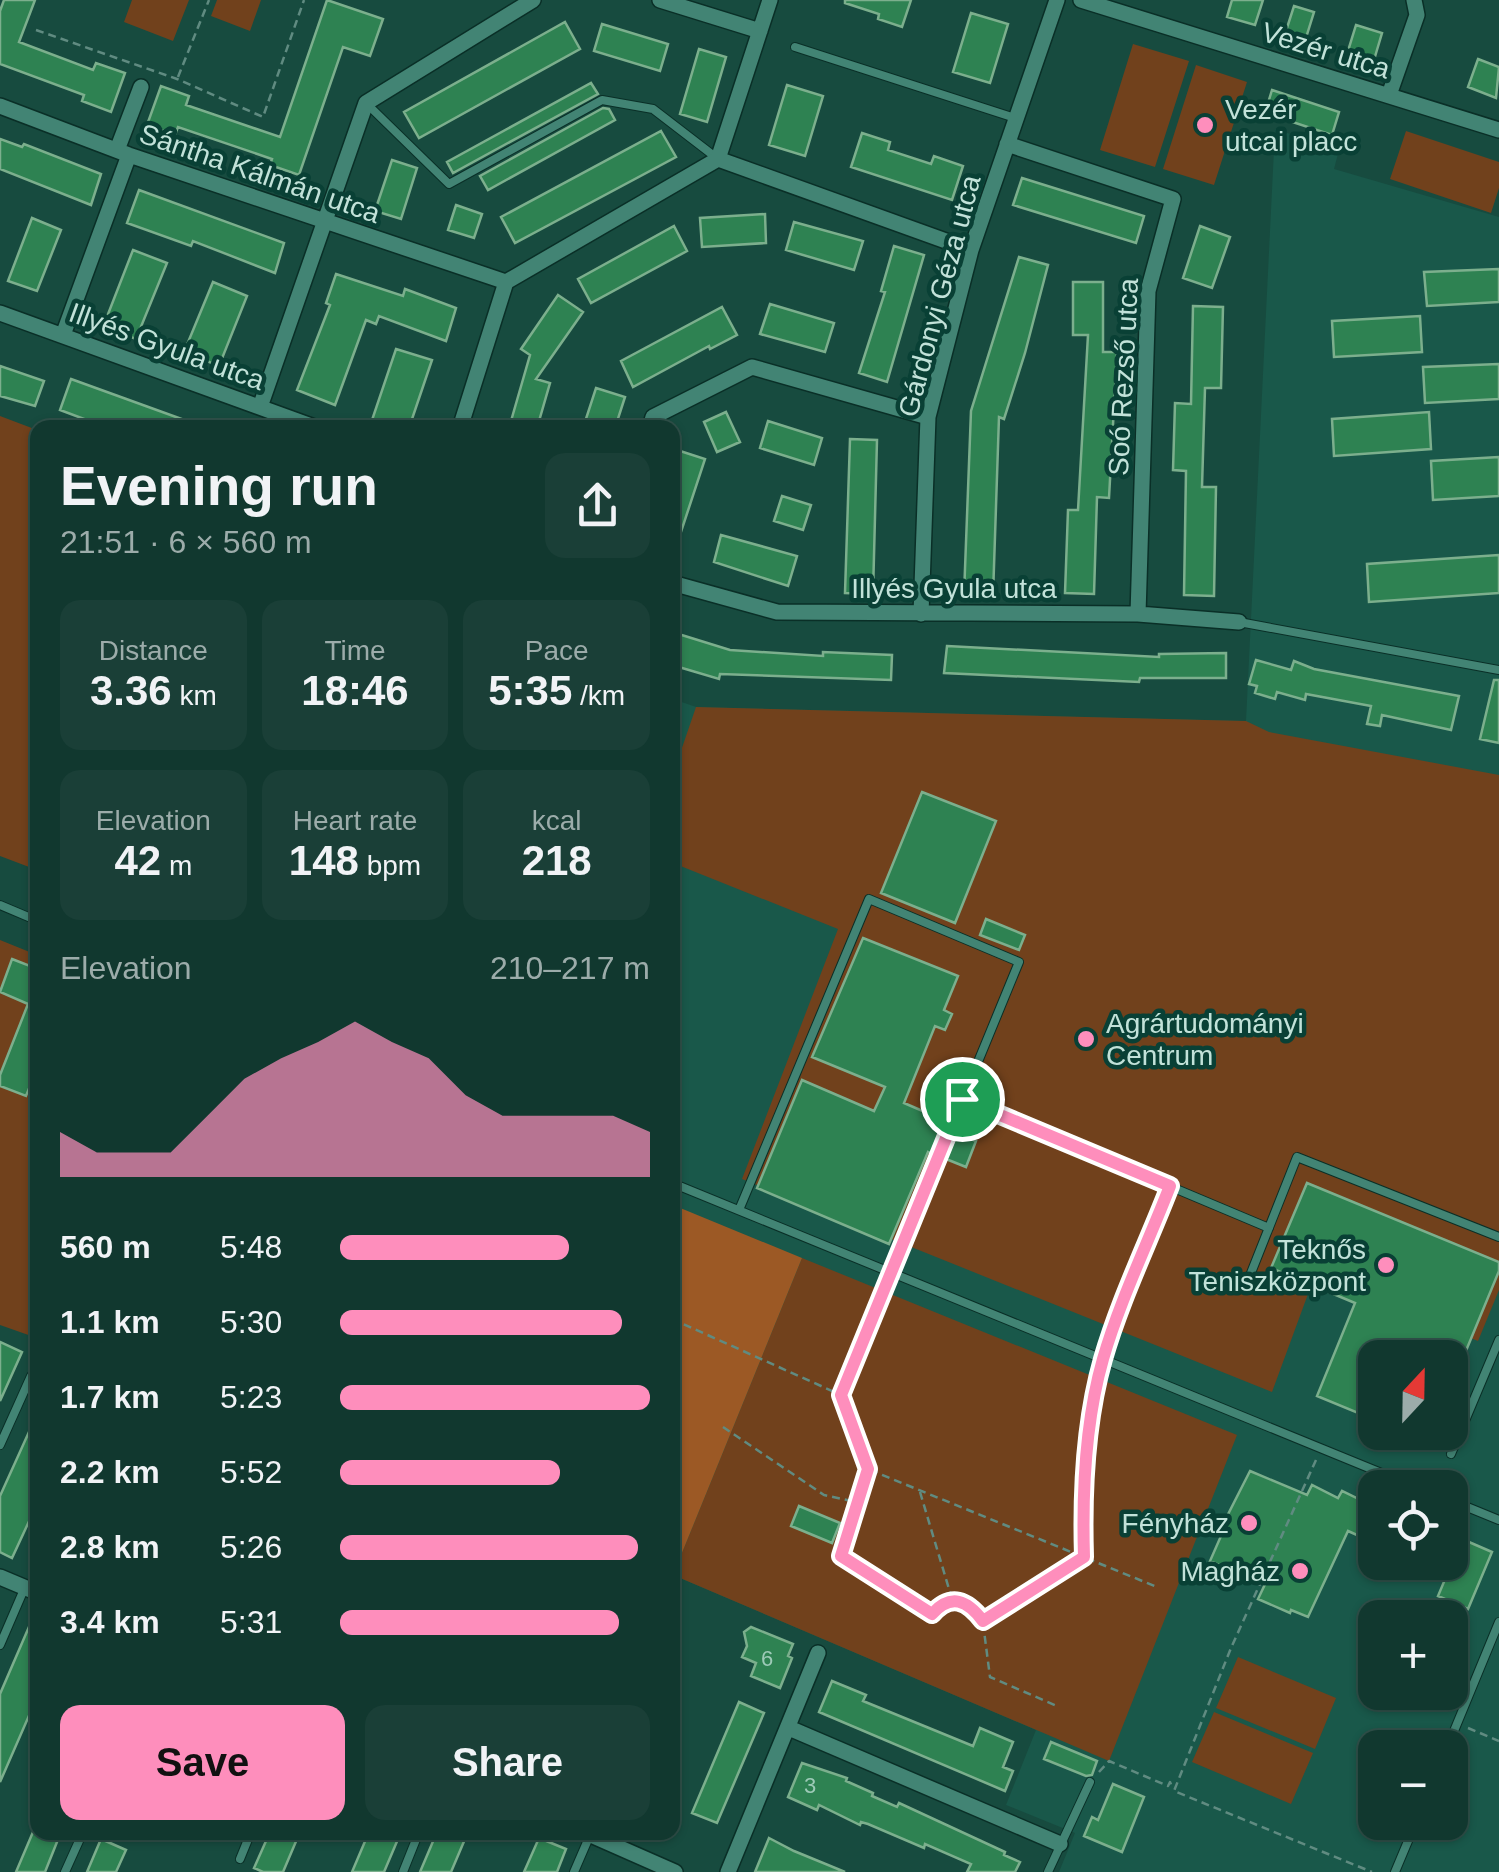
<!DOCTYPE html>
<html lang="en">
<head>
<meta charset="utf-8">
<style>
  body { margin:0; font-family:Helvetica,sans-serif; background:#1a3f37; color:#f1f3f6; height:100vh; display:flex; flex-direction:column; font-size:38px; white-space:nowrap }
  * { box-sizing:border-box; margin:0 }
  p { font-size:32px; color:#9cacaa }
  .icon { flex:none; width:55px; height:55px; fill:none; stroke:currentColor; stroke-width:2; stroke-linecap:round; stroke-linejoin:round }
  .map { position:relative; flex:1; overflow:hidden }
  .side { position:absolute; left:30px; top:420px; width:650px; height:1420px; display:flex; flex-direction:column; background:#11382f; border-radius:20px; box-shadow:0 2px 8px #0004,0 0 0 2px #30524b }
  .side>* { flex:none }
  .needle { width:65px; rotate:22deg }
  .tools { position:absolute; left:1358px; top:1340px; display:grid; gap:20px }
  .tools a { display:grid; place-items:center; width:110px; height:110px; border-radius:20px; background:#11382f; box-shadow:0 2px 8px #0004,0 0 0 2px #30524b; font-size:50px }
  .pin { position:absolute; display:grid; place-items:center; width:85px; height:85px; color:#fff; margin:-42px; border:5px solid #fff; border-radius:50%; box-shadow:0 2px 10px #0007 }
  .round { display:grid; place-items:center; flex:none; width:105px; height:105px; border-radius:20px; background:#1a3f37 }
  .headline { display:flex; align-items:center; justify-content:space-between; height:170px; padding:0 30px }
  h1 { font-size:55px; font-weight:600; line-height:75px }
  .metrics { display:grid; grid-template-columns:repeat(3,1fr); gap:15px; height:170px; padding:10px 30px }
  .metrics div { display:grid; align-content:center; border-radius:20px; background:#1a3f37; text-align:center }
  .metrics b { font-size:42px; font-weight:600 }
  .metrics small { font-size:28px; font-weight:400 }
  .metrics p { font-size:28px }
  .chart { height:280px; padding:20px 30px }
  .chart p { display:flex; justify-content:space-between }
  .chart svg { width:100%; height:180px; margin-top:10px; fill:#fe8ebc; opacity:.7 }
  .cta { display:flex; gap:20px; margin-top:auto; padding:20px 30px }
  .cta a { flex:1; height:115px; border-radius:20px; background:#fe8ebc; color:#111; font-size:40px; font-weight:600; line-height:115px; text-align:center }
  .cta a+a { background:#1a3f37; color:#f1f3f6 }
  ul { padding:0 30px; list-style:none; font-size:32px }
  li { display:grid; grid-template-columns:160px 120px 1fr; align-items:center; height:75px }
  li i { height:25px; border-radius:12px; background:#fe8ebc }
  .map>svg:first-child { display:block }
</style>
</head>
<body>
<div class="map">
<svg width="1499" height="1872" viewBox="0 0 1499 1872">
  <rect width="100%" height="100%" fill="#174b3f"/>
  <path fill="#19584a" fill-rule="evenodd" d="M 1275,129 L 1339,150 L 1334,169 L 1499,217 L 1499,1872 L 1059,1872 L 1075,1833 L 1006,1805 L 1036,1730 L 673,1575 L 673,699 L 696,707 L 1246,721 ZM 1375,1358 L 1450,1358 L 1450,1432 L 1375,1432 ZM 1375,1488 L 1450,1488 L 1450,1562 L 1375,1562 ZM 1375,1618 L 1450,1618 L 1450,1692 L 1375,1692 ZM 1375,1748 L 1450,1748 L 1450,1822 L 1375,1822 Z"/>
  <path fill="#71411c" d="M 132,0 L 189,0 L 173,41 L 124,22 Z
    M 217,0 L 261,0 L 250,31 L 211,16 Z
    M 1133,44 L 1189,61 L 1155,167 L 1100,150 Z
    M 1196,65 L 1247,82 L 1214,185 L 1163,169 Z
    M 1406,131 L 1499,162 L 1499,188 L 1491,213 L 1390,179 Z
    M 0,416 L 37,430 L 38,746 L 32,764 L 38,766 L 37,870 L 0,856 Z
    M 696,707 L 1246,721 L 1269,732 L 1499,775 L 1499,1290 L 1478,1341 L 1315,1275 L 1272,1392 L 742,1179 L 838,929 L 673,863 L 673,774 Z
    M 0,940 L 37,955 L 37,1338 L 0,1325 Z
    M 802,1258 L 1237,1435 L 1109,1761 L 673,1575 Z
    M 1238,1657 L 1336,1698 L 1315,1749 L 1216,1708 Z
    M 1214,1712 L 1313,1753 L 1291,1804 L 1192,1762 Z"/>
  <path fill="#9c5925" d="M 673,1205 L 802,1258 L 673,1575 L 672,1575 Z"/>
  <path fill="#2e8252" stroke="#7caf8d" stroke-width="2.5" d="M 4,0 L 35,0 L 19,42 L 93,70 L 96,63 L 125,73 L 111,112 L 82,101 L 84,95 L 0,64 L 0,11 Z
    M 327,0 L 383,19 L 370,56 L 343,47 L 299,175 L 270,165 L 272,159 L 178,127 L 175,135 L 147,125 L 161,86 L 189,96 L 186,105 L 280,137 Z
    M 845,0 L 911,0 L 902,27 L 878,19 L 879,14 L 845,3 Z
    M 1232,0 L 1263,0 L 1255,25 L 1227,17 Z
    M 1294,6 L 1314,12 L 1305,41 L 1285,34 Z
    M 971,13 L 1008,24 L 990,83 L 953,72 Z
    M 565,22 L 580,49 L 419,138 L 404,112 Z
    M 602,24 L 668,44 L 660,71 L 594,51 Z
    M 1356,25 L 1382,33 L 1374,60 L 1348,51 Z
    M 699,49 L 726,57 L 707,122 L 680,114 Z
    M 1478,59 L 1499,67 L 1496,98 L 1468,87 Z
    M 591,83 L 598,94 L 453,173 L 447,162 Z
    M 787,85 L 823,96 L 805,156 L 769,145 Z
    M 1272,90 L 1339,112 L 1332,135 L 1265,113 Z
    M 603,108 L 609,109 L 615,120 L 488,190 L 480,176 Z
    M 661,131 L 676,157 L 515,243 L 501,217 Z
    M 862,133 L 890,142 L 888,150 L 931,164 L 934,156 L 963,166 L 952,200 L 851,167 Z
    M 0,139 L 22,147 L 24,144 L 101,174 L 91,205 L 0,169 Z
    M 392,160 L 417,168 L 401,219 L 375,211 Z
    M 1022,178 L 1144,216 L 1136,243 L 1013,205 Z
    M 139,190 L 284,243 L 275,273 L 193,241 L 191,246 L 127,223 Z
    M 456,205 L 482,214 L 474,238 L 448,230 Z
    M 765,214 L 766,243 L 702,247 L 700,218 Z
    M 32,218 L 61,230 L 37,291 L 8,281 Z
    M 794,222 L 863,241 L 854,270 L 786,250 Z
    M 674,226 L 687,251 L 591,303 L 578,279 Z
    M 1200,226 L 1230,237 L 1212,288 L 1183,278 Z
    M 894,246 L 924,255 L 887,382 L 859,373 L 885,292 L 881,291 Z
    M 133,250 L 167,263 L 136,339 L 103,327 Z
    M 1019,257 L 1048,265 L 1025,353 L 1004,419 L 999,417 L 993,596 L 964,595 L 971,411 Z
    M 1499,269 L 1499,302 L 1427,306 L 1424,272 Z
    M 336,274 L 403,296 L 405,289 L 456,308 L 446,341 L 379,316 L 376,324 L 366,320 L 335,405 L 297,390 L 330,305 L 326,303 Z
    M 213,282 L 247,296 L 219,366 L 184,352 Z
    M 1073,282 L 1103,282 L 1103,352 L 1117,352 L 1109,498 L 1097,497 L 1094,594 L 1065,593 L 1068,510 L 1078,510 L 1088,335 L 1073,335 Z
    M 558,295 L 583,312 L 536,379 L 550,383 L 537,428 L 509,428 L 530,355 L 521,349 Z
    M 770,304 L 834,323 L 825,352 L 760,334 Z
    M 1193,306 L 1223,307 L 1221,388 L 1205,388 L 1202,487 L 1216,487 L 1214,596 L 1184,595 L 1186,471 L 1173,470 L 1175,403 L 1191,404 Z
    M 722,307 L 737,335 L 710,349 L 709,346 L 633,387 L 621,361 Z
    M 1420,316 L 1422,352 L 1334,357 L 1332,321 Z
    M 396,349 L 432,360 L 409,428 L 383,428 L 371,423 Z
    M 1499,364 L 1499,399 L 1425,403 L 1423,367 Z
    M 0,366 L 44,381 L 35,406 L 0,396 Z
    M 71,379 L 201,426 L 200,428 L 108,428 L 60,410 Z
    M 596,388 L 625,397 L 615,428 L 583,428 Z
    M 726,412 L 740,442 L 717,452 L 704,422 Z
    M 1429,412 L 1431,449 L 1334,456 L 1332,419 Z
    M 768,421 L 822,438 L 814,465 L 760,448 Z
    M 850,439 L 877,440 L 873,594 L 845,593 Z
    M 677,450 L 705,459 L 676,547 L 672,547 L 672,463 Z
    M 1499,457 L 1499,496 L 1433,500 L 1431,461 Z
    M 782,496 L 811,505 L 803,530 L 774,521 Z
    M 721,535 L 797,556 L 788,586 L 714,562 Z
    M 1499,555 L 1499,593 L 1369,602 L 1367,564 Z
    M 672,632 L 730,650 L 823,656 L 823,652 L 892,655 L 891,680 L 720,674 L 719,679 L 672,665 Z
    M 947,646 L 1159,657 L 1159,654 L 1226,653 L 1226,678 L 1140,678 L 1139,682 L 944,673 Z
    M 1256,660 L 1291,670 L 1294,661 L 1314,669 L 1459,696 L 1451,730 L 1382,715 L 1380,726 L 1367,724 L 1371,706 L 1306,694 L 1305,700 L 1277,692 L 1275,699 L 1255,693 L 1257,686 L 1249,684 Z
    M 1494,680 L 1499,680 L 1499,743 L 1480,739 Z
    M 922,792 L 996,821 L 955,923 L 881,893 Z
    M 986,919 L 1025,935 L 1019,950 L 980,935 Z
    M 863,938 L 958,976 L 944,1010 L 952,1014 L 945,1030 L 935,1026 L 904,1103 L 939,1118 L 936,1126 L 943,1128 L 932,1154 L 928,1152 L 889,1244 L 757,1188 L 802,1080 L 874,1111 L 885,1087 L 812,1057 Z
    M 12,959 L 38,969 L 38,1066 L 26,1096 L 0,1086 L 0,1075 L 28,1004 L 0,992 Z
    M 957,1134 L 976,1141 L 966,1167 L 946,1159 Z
    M 1307,1183 L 1499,1262 L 1499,1271 L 1463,1358 L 1375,1358 L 1375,1420 L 1317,1396 L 1355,1303 L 1271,1268 Z
    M 0,1342 L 22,1352 L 0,1401 Z
    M 38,1412 L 38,1502 L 12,1558 L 0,1552 L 0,1496 Z
    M 1250,1471 L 1307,1495 L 1312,1485 L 1338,1498 L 1342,1491 L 1375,1507 L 1375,1543 L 1348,1531 L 1308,1617 L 1291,1610 L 1290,1613 L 1258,1599 L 1267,1580 L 1235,1565 L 1232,1571 L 1210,1561 L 1221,1536 L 1218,1534 Z
    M 799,1506 L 840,1523 L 832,1543 L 791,1526 Z
    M 1462,1539 L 1492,1552 L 1468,1609 L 1438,1596 Z
    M 38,1606 L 38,1695 L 0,1782 L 0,1694 Z
    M 751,1627 L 793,1644 L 788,1656 L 792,1658 L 780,1688 L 751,1676 L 756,1663 L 742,1657 L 747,1646 L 744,1632 Z
    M 832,1681 L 866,1695 L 863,1701 L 973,1746 L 980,1728 L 1013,1742 L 1003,1767 L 1013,1771 L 1005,1791 L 819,1712 Z
    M 739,1702 L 764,1713 L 717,1823 L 692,1813 Z
    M 1051,1742 L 1097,1761 L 1092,1775 L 1086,1776 L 1044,1759 Z
    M 802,1763 L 847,1778 L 846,1781 L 873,1793 L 872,1796 L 897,1807 L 899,1803 L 1005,1852 L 1004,1855 L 1020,1862 L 1015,1872 L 967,1872 L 971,1864 L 925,1844 L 924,1848 L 868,1824 L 861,1822 L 860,1825 L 819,1805 L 817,1810 L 788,1797 Z
    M 1113,1784 L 1144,1797 L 1122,1852 L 1084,1836 L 1092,1817 L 1098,1820 Z
    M 33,1832 L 61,1832 L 45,1872 L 16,1872 Z
    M 270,1832 L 300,1832 L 283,1872 L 263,1872 L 254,1868 Z
    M 369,1832 L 401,1832 L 384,1872 L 352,1872 Z
    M 437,1832 L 468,1832 L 451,1872 L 420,1872 Z
    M 539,1838 L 566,1849 L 557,1872 L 524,1872 Z
    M 769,1838 L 794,1851 L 845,1872 L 755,1872 Z
    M 101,1839 L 126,1850 L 116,1872 L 87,1872 Z"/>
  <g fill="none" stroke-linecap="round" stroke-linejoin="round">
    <defs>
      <path id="lane" d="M 795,47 L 1015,118
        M 366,103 L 449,184 L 602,100 L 653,109 L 718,159
        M 1239,622 L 1499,670
        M 0,905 L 38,921
        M 962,1099 L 1269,1228
        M 672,1183 L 1418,1488
        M 739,1210 L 869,899 L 1019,962 L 892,1271
        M 1249,1278 L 1297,1157 L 1499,1237
        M 0,1445 L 31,1376
        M 1451,1454 L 1499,1340
        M 1450,1500 L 1499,1520
        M 0,1645 L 25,1587
        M 1447,1748 L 1499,1622
        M 240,1859 L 251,1832
        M 65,1872 L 83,1832
        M 403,1872 L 419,1832
        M 574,1872 L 590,1835
        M 1048,1872 L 1090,1782
        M 1395,1872 L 1416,1822"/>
      <path id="street" d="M 660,0 L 760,31
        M 1081,0 L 1499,130
        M 1389,95 L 1417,15 L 1414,0
        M 0,106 L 129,155 L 506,282
        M 1007,144 L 1173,199 L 1148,291 L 1138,614
        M 117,150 L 141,87
        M 718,159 L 971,250
        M 0,313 L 317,428
        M 63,335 L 129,155
        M 260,407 L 366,103 L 533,0
        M 460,428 L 506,282 L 718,159 L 770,0
        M 650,428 L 653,417 L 752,367 L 928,417
        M 672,583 L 777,612 L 1138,614 L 1239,622
        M 921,614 L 928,417 L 971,250 L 1057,0
        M 0,1577 L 38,1593
        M 789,1728 L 1060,1844
        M 584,1832 L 675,1872
        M 728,1872 L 818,1653"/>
    </defs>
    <use href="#lane" stroke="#0a2f27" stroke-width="10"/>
    <use href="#street" stroke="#0a2f27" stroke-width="18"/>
    <path stroke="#608b81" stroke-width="2.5" stroke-dasharray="8 5" stroke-linecap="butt" d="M 36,30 L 177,79 L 263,117 L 304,0
      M 178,77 L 209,0
      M 672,1319 L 841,1395 L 886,1286
      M 1108,1346 L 1165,1200
      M 841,1395 L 868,1469 L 841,1556 L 932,1614 C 952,1593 967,1600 983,1621 L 1084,1557 L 1083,1499 L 1100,1373
      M 723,1427 L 824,1495 L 856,1502
      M 1316,1460 L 1231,1648 L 1174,1791 L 1372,1872
      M 870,1470 L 1157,1587
      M 920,1492 L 952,1599
      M 983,1623 L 990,1677 L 1057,1706
      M 1468,1728 L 1499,1741
      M 1099,1772 L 1109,1761 L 1168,1786 L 1170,1782 L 1173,1789"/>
    <use href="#lane" stroke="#428474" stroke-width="8"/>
    <use href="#street" stroke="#428474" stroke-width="15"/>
  </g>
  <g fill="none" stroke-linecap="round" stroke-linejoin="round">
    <defs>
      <path id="route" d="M 962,1099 L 1170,1186 C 1148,1243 1120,1300 1103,1359 C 1085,1422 1082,1492 1084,1557 L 983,1621 C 967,1600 951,1593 932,1614 L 841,1556 L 868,1469 L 841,1395 Z"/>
    </defs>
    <use href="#route" stroke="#fff" stroke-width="20"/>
    <use href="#route" stroke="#fe8ebc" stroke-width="12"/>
  </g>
  <g fill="#fe8ebc" stroke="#094035" stroke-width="4">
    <circle cx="1205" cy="125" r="10"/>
    <circle cx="1086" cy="1039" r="10"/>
    <circle cx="1386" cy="1265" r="10"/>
    <circle cx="1249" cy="1523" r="10"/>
    <circle cx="1300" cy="1571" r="10"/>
  </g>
  <g text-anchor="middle" stroke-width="9" stroke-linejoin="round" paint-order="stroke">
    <g font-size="22" fill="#9dcab7">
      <text x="767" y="1666">6</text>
      <text x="810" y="1793">3</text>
    </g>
    <g font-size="28" fill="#c2e2d9" stroke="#094035">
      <text transform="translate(1326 50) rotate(17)" y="10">Vezér utca</text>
      <text transform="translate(260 173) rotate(19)" y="10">Sántha Kálmán utca</text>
      <text transform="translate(939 296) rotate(-75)" y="10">Gárdonyi Géza utca</text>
      <text transform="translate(167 346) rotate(20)" y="10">Illyés Gyula utca</text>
      <text transform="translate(1123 377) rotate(-87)" y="10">Soó Rezső utca</text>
      <text x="954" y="598">Illyés Gyula utca</text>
    </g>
    <g font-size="28" fill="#c2e2d9" stroke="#094035" text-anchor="end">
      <text x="1225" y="119" text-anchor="start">Vezér<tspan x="1225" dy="32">utcai placc</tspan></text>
      <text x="1106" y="1033" text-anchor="start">Agrártudományi<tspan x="1106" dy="32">Centrum</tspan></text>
      <text x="1366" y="1259">Teknős<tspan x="1366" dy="32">Teniszközpont</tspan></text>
      <text x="1229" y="1533">Fényház</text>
      <text x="1280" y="1581">Magház</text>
    </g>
  </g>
</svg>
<div class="tools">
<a><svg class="needle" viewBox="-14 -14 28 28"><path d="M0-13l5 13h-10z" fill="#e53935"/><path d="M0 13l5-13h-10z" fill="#9cacaa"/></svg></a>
<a><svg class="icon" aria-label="locate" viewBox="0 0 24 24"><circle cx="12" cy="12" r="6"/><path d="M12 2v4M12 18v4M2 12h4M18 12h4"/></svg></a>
<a>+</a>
<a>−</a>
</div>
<div class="pin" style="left:962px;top:1099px;background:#1e9e55"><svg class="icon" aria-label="arrive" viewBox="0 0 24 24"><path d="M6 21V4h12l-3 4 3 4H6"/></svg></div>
<section class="side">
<div class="headline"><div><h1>Evening run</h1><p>21:51 · 6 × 560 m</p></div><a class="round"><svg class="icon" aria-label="share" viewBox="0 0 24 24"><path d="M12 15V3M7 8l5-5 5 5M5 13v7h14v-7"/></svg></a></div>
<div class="metrics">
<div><p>Distance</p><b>3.36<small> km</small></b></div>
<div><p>Time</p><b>18:46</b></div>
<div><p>Pace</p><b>5:35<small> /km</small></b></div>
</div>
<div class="metrics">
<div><p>Elevation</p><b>42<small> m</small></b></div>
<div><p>Heart rate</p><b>148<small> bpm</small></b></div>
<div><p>kcal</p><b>218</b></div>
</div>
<div class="chart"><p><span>Elevation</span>210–217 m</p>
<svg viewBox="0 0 160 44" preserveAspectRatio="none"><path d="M0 44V33L10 38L20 38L30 38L40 29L50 20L60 15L70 11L80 6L90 11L100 15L110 24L120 29L130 29L140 29L150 29L160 33V44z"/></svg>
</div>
<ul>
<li><b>560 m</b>5:48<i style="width:74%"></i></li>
<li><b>1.1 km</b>5:30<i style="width:91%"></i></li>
<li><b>1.7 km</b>5:23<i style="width:100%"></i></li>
<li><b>2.2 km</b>5:52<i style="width:71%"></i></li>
<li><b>2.8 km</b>5:26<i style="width:96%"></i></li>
<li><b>3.4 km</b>5:31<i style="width:90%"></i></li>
</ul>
<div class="cta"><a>Save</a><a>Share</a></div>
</section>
</div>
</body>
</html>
